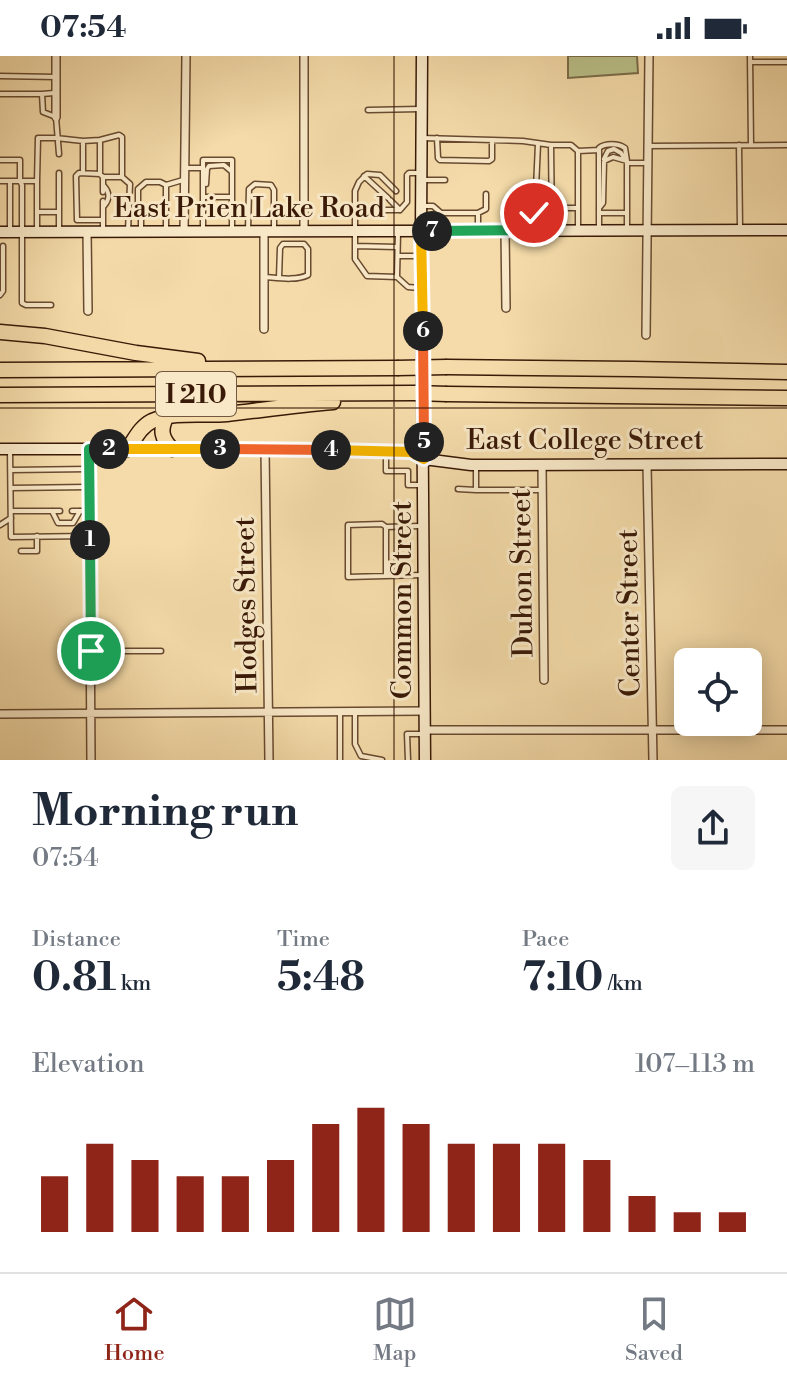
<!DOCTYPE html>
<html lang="en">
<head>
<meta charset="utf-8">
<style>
  body { margin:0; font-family:"Libre Bodoni",serif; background:#f6f6f7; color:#1f2937; height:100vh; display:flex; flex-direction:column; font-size:30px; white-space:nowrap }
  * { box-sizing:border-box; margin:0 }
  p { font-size:26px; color:#747a83 }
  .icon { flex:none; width:44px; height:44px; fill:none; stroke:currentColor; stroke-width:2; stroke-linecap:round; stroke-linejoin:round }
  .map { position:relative; height:704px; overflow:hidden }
  .side { display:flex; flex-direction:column; background:#fff; flex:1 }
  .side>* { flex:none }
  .controls { position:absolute; left:674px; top:592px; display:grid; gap:16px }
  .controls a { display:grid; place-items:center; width:88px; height:88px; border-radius:12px; background:#fff; box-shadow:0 4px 20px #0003; font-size:40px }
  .pin { position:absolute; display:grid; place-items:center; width:68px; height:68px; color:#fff; margin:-34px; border:4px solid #fff; border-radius:50%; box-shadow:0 2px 8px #0007 }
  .km { position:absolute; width:40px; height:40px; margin:-20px; border-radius:50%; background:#222; color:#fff; font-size:22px; line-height:40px; text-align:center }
  .round { display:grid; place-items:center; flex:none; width:84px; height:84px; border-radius:12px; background:#f6f6f7 }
  .overview { display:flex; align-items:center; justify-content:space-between; height:136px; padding:0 32px }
  h1 { font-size:44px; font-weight:700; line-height:60px }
  .stats { display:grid; grid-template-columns:repeat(3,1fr); gap:12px; height:136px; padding:8px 32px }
  .stats div { display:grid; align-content:center }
  .stats b { font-size:40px; font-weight:700 }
  .stats small { font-size:22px; font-weight:400 }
  .stats p { font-size:22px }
  .chart { height:224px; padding:16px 32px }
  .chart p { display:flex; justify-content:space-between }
  .chart svg { width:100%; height:144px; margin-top:8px; stroke:#8f2418; stroke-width:6 }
  .status { display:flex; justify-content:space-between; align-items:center; height:56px; padding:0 40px; background:#fff; direction:ltr }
  .status svg { height:22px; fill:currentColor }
  .tabs { display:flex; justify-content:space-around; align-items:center; height:112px; border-top:2px solid #e0e1e3; background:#fff; font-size:22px; color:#747a83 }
  .tabs a { display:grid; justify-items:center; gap:4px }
  .tabs .active { color:#8f2418 }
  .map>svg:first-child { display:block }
</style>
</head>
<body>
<div class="status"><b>07:54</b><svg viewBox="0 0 49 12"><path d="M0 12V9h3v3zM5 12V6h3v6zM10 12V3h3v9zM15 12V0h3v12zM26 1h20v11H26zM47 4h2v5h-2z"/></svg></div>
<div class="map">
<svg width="787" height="704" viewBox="0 0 787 704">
  <rect width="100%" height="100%" fill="#f4dba9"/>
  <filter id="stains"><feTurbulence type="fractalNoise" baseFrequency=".0025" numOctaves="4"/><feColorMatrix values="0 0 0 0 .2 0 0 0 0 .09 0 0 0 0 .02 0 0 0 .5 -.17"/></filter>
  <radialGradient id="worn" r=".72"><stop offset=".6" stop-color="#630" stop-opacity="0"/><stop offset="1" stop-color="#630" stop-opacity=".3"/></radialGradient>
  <path fill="#bac089" stroke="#7a6c48" stroke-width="2" d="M 568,0 L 637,0 L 638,17 L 568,22 Z"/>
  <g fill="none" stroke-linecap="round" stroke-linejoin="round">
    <defs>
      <path id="lane" d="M 750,0 L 751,89
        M 750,6 L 787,6
        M 0,20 L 56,21
        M 54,37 L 42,38 L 43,56 L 56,61 L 59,98
        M 0,38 L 42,38
        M 368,54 L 420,53
        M 422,82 L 523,85 L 551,89
        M 437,82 L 438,102 L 440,104 L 489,105 L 492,103 L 492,85
        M 100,84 L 119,79 L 122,81 L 122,121 L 130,128 L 128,175
        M 739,89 L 740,171
        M 648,90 L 787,89
        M 578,95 L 578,172
        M 604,103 L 608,95 L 614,93 L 621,97 L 625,103
        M 0,104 L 20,104 L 20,125 L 0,125
        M 627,107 L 648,107
        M 185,112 L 203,112
        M 83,117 L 83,85 L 100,84 L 100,118
        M 364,120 L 388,142
        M 103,121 L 122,121
        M 424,124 L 445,124
        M 10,125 L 10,174
        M 37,125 L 38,82 L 56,82 L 83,85
        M 206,128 L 207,113 L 209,110 L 224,109 L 231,115
        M 166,129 L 183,124
        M 104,130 C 110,137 110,143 104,150
        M 396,135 L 380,119 L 367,118 L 359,126 L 355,135 L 355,203 L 367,220 L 397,221 L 398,177
        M 103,136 L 103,121 L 100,118 L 79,117 L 76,120 L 77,164 L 103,164
        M 529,139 L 532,133 L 536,132 L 538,88
        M 203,141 L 232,141
        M 390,144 L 400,154
        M 103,145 L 103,173
        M 424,150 L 433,150 L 441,157 L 478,157 L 478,172
        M 536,150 L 552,150
        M 559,152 L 577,152
        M 599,152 L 603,147 L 604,105 L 613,101 L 627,105
        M 356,154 L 400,154 L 407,146 L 407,119 L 409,117 L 420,117
        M 37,156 L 59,156
        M 478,157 L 486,153 L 486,138
        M 599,157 L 627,157
        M 528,161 C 539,154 536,143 536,132
        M 141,172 L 141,161 L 138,158 L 138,133 L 146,126 L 160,126 L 166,129 L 166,173
        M 552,172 L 551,89 L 571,89 L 578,95 L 599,94
        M 599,172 L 599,92 C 605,87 618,87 625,92 L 627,105 L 627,171
        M 37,173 L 37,125 L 20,125 L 22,129 L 22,247 L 26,249 L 51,249
        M 59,173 L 59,117
        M 203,174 L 203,104 L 232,104 L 232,173
        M 529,174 L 529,152
        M 248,175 L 249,133 L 255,128 L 271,129 L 274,134 L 274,173
        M 355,190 L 397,191
        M 398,200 L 419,200
        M 265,221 C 278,222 296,225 308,219 L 308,193 L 304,188 L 283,188 L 280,192 L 279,222
        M 397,221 L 408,231 L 419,232
        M 0,239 L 3,235 L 3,190
        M 10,395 L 11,481 L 89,480
        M 386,398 L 386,415 L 408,415 L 408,429 L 422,429
        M 476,411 L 476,434 L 541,434
        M 11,414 L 89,413
        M 11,432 L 88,431
        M 458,433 L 476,434
        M 11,455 L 60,455
        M 52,455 L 58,467 L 73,467 L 80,455
        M 72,455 L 90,455
        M 0,469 L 11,462
        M 386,471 L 382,468 L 348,469 L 348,521 L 422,519
        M 21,495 L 37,495 L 37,480
        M 386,518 L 386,471 L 420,470
        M 91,595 L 161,595
        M 355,655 L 355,688 L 361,700 L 382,704
        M 340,656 L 340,704
        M 408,704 L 407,678 L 423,678"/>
      <path id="street" d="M 56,0 L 56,61
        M 304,0 L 304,176
        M 505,174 L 506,252
        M 87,175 L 88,255
        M 184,175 L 186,0
        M 264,175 L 264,273
        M 646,279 L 649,0
        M 89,393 L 91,704
        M 265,393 L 269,704
        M 542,409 L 544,624
        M 647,409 L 653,704
        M 0,658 L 425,655
        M 425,674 L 787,674"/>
      <path id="secondary" d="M 422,0 L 421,175 L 425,704
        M 0,176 L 787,174
        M 0,393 L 265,393 L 411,396 L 424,403 L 471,409 L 787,408"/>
      <path id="highway" d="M 0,276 L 45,280 L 136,297 L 198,305
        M 447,311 L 634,313 L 787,316
        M 0,314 L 397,312
        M 447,338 L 787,342
        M 0,339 L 415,337
        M 167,360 C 159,374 162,383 172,393
        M 128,393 C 135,383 140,371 152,365 C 174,355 203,360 227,358 C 262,354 297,349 333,346"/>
    </defs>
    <use href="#lane" stroke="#684a30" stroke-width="7"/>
    <use href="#street" stroke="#684a30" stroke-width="10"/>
    <use href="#secondary" stroke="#391907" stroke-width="13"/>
    <use href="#highway" stroke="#391907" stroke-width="17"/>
    <use href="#lane" stroke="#f8e8c7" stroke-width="4"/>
    <use href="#street" stroke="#f8e8c7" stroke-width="7"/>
    <use href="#secondary" stroke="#f8e8c7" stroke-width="10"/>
    <use href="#highway" stroke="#f4dba9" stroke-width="14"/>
    <defs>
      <path id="highway-bridge" d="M 397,312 L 447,311
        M 415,337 L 447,338"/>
    </defs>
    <use href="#highway-bridge" stroke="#391907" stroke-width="17" stroke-linecap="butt"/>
    <use href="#highway-bridge" stroke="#f4dba9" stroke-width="14"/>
  </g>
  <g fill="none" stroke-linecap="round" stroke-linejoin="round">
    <defs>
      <path id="split-1" d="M 90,484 L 91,595"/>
      <path id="split-2" d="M 90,484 L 89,393 L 109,393"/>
      <path id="split-3" d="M 109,393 L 220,393"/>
      <path id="split-4" d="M 220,393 L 331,394"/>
      <path id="split-5" d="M 331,394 L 411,396 L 424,403 L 424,386"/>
      <path id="split-6" d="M 423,275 L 424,386"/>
      <path id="split-7" d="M 423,275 L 421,175 L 432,175"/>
      <path id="split-8" d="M 432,175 L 529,174 L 528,161 L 534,157"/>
    </defs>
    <use href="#split-1" stroke="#fff" stroke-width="16"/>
    <use href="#split-2" stroke="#fff" stroke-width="16"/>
    <use href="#split-3" stroke="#fff" stroke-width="16"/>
    <use href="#split-4" stroke="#fff" stroke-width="16"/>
    <use href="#split-5" stroke="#fff" stroke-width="16"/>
    <use href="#split-6" stroke="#fff" stroke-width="16"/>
    <use href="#split-7" stroke="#fff" stroke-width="16"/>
    <use href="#split-8" stroke="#fff" stroke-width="16"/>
    <use href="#split-1" stroke="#22a559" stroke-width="10"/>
    <use href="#split-2" stroke="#22a559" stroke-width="10"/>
    <use href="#split-3" stroke="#f5b400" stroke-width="10"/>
    <use href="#split-4" stroke="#f0652b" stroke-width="10"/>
    <use href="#split-5" stroke="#f5b400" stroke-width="10"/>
    <use href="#split-6" stroke="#f0652b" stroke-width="10"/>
    <use href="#split-7" stroke="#f5b400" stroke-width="10"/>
    <use href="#split-8" stroke="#22a559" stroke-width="10"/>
  </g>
  <path fill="none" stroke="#391907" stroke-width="2" stroke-opacity="0.55" d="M 394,0 L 394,704M 0,352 L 787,352"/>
  <g text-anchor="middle" stroke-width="6" stroke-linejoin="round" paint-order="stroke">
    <rect fill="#f8e8c7" stroke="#725741" stroke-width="2" x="156" y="316" width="80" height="44" rx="6"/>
    <g font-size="26" font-weight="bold" fill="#391907">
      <text x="196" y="347">I 210</text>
    </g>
    <g font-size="28" fill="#391907" stroke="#f8e8c7">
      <text x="249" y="161">East Prien Lake Road</text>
      <text x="585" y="393">East College Street</text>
      <text transform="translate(521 517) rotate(-91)" y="10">Duhon Street</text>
      <text transform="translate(401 544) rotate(-90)" y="10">Common Street</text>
      <text transform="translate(245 549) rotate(-91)" y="10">Hodges Street</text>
      <text transform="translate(628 557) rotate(-91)" y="10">Center Street</text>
    </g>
  </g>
  <rect width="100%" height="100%" filter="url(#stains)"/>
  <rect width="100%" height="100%" fill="url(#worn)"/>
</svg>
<div class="controls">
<a><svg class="icon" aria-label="locate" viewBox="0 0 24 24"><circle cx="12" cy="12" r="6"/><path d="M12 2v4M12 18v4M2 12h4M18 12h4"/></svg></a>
</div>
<div class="pin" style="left:91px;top:595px;background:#1e9e55"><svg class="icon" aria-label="arrive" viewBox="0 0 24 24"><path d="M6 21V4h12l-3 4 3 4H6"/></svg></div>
<div class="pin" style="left:534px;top:157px;background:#d93025"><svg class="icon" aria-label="check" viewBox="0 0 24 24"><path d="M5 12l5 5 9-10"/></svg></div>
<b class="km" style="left:90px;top:484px">1</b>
<b class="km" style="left:109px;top:393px">2</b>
<b class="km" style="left:220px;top:393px">3</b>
<b class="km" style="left:331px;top:394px">4</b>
<b class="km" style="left:424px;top:386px">5</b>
<b class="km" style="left:423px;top:275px">6</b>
<b class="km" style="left:432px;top:175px">7</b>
</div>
<section class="side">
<div class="overview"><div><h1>Morning run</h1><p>07:54</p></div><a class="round"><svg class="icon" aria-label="share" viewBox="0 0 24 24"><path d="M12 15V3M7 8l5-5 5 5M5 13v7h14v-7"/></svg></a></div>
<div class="stats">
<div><p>Distance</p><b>0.81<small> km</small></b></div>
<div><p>Time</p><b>5:48</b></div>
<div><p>Pace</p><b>7:10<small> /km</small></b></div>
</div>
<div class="chart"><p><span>Elevation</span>107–113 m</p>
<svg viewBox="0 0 160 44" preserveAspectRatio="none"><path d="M5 44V27M15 44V17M25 44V22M35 44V27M45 44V27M55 44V22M65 44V11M75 44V6M85 44V11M95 44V17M105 44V17M115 44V17M125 44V22M135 44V33M145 44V38M155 44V38"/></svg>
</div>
</section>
<nav class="tabs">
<a class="active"><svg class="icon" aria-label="home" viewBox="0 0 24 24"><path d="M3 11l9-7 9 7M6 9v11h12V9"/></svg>Home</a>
<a><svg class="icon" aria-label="map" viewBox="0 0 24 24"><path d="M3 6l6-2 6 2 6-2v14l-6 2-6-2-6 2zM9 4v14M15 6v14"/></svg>Map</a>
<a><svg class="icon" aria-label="saved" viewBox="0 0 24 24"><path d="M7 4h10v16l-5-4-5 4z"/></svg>Saved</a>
</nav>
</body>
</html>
